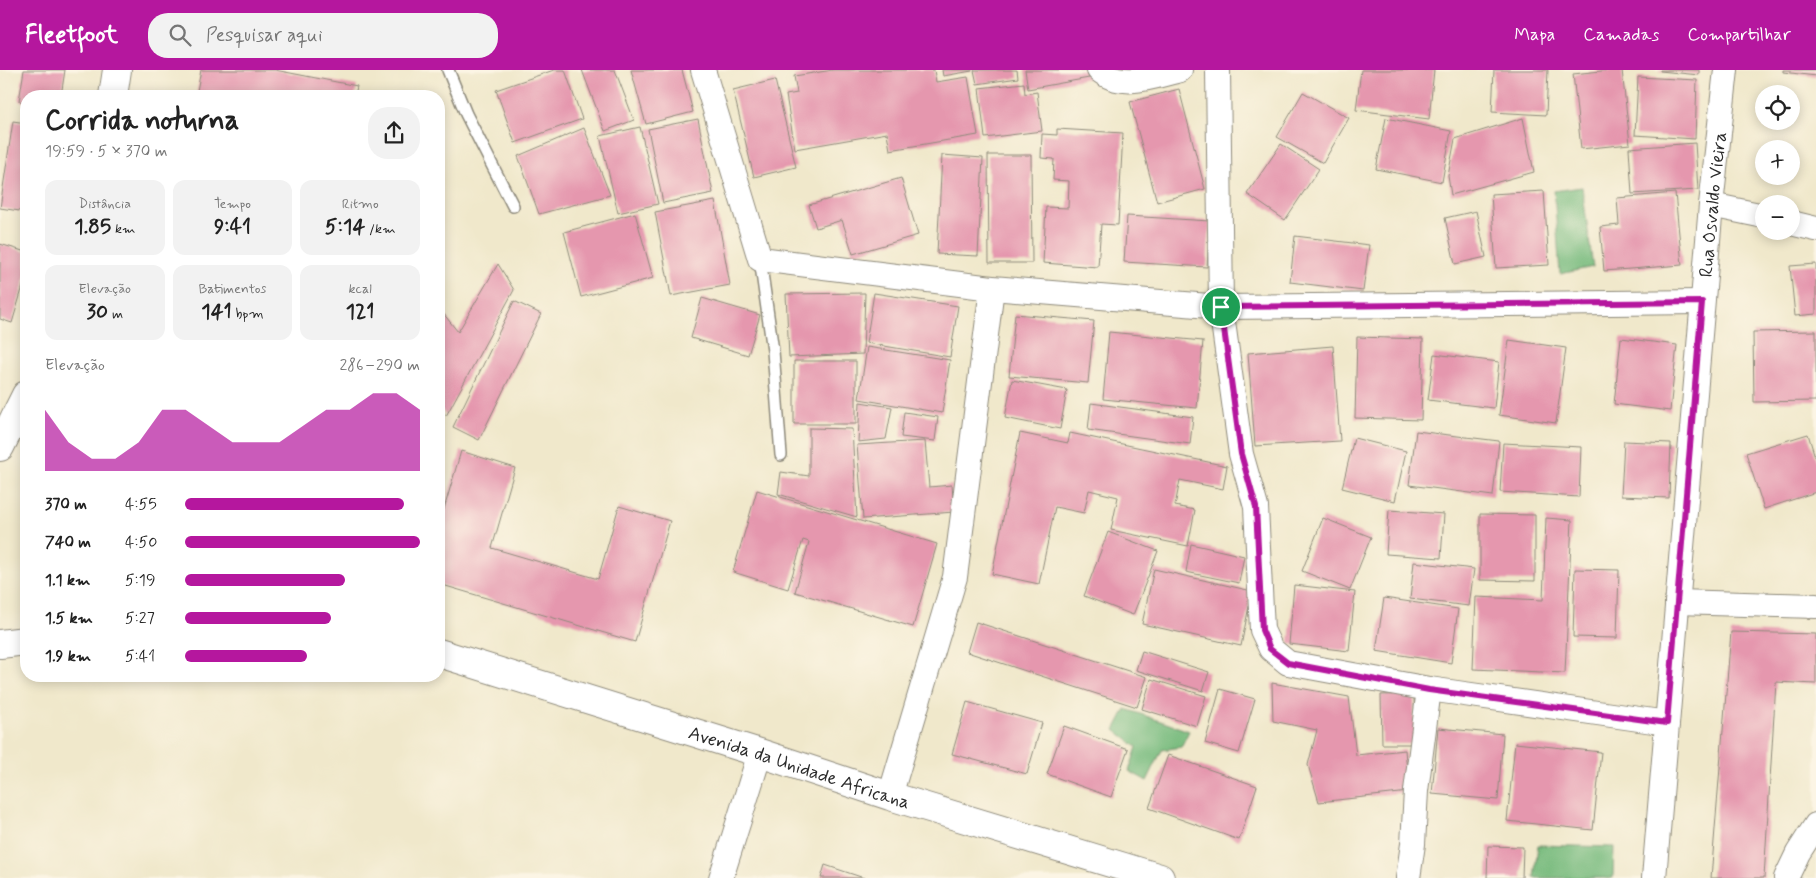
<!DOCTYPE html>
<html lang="pt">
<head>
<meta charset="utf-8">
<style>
  body { margin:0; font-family:Mynerve,sans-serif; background:#f2f2f2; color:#222; height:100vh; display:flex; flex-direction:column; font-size:19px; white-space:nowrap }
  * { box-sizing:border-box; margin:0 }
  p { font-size:16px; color:#767676 }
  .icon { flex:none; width:28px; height:28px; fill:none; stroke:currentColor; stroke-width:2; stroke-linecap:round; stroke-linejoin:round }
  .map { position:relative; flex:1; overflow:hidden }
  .sheet { position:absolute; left:20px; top:20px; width:425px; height:592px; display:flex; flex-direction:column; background:#fff; border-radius:20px; box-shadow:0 2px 12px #0003 }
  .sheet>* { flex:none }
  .buttons { position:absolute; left:1755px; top:15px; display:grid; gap:10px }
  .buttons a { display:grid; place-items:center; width:45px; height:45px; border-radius:50%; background:#fff; box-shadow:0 2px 12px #0003; font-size:25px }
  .pin { position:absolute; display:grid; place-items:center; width:42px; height:42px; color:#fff; margin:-21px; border:2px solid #fff; border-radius:50%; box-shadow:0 1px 5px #0007 }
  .round { display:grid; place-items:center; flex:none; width:52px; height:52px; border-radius:20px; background:#f2f2f2 }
  .summary { display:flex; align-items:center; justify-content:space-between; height:85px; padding:0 25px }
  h1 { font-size:28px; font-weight:700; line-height:38px }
  .metrics { display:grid; grid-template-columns:repeat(3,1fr); gap:8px; height:85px; padding:5px 25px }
  .metrics div { display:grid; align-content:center; border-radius:12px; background:#f2f2f2; text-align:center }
  .metrics b { font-size:21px; font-weight:700 }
  .metrics small { font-size:14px; font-weight:400 }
  .metrics p { font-size:14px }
  .chart { height:140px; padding:10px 25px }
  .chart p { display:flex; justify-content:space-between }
  .chart svg { width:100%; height:90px; margin-top:5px; fill:#b5179e; opacity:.7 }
  ul { padding:0 25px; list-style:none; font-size:16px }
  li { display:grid; grid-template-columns:80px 60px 1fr; align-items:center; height:38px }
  li i { height:12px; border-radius:6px; background:#b5179e }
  header { display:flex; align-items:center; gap:30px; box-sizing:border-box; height:70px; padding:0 25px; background:#b5179e; color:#fff }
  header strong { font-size:24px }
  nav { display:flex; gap:28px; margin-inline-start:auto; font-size:18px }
  .search { width:350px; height:45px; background:#f2f2f2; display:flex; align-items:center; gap:12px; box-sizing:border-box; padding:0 18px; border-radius:20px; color:#767676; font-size:19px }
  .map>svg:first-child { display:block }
</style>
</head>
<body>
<header>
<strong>Fleetfoot</strong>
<div class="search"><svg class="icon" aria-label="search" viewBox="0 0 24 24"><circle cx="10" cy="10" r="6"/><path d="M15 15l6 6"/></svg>Pesquisar aqui</div>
<nav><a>Mapa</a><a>Camadas</a><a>Compartilhar</a></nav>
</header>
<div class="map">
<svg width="1816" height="808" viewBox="0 0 1816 808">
  <rect width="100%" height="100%" fill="#fcf5e5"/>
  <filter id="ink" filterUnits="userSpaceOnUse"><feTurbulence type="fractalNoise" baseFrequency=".02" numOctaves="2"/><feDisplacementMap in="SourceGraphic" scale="10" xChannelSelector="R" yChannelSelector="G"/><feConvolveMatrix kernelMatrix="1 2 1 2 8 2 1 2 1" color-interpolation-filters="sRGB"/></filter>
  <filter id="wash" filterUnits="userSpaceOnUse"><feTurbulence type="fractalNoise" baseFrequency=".0096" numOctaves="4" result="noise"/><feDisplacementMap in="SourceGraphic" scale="20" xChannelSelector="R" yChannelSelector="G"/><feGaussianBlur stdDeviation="1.12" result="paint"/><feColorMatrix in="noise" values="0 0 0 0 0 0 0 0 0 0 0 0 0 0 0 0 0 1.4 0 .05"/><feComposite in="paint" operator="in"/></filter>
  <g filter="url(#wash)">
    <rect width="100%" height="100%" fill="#f0e8cb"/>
    <path fill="#79bc7f" stroke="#527455" d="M 1582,117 L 1593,197 L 1560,204 L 1554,121 Z
      M 1126,639 L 1189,661 L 1181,677 L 1162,680 L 1147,711 L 1129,701 L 1137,677 L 1115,660 Z
      M 1538,775 L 1614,777 L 1613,808 L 1534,808 Z"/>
    <g id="blocks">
      <path fill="#e597ae" d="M 24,0 L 65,0 L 61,26 L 26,26 L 26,32 L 19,31 Z
        M 201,0 L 275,0 L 357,16 L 355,26 L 196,26 Z
        M 554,0 L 565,0 L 582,49 L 515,73 L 496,20 Z
        M 582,0 L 615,0 L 634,50 L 605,61 Z
        M 631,0 L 682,0 L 693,42 L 646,54 Z
        M 833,0 L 934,0 L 936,12 L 968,7 L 978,65 L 890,80 L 887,63 L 795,79 L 786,25 L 797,23 L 794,6 Z
        M 942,0 L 972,0 L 972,1 L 943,6 Z
        M 974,0 L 1017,0 L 1018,8 L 977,14 Z
        M 1025,0 L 1088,0 L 1089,8 L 1028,19 Z
        M 1361,0 L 1434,0 L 1429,49 L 1356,40 Z
        M 1494,0 L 1548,0 L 1546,45 L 1492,42 Z
        M 1610,0 L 1622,0 L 1630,74 L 1581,79 L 1573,4 Z
        M 1660,0 L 1699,0 L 1699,5 L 1660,1 Z
        M 1783,0 L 1816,0 L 1816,6 L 1783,2 Z
        M 1638,7 L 1697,10 L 1695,69 L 1635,65 Z
        M 775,10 L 796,97 L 754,107 L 733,20 Z
        M 1024,13 L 1025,24 L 1037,22 L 1042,61 L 985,68 L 979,18 Z
        M 1179,19 L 1205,119 L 1157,132 L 1130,32 Z
        M 1303,22 L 1349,48 L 1323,93 L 1277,67 Z
        M 1386,48 L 1451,61 L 1442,112 L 1376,99 Z
        M 1523,48 L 1534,102 L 1451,125 L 1448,106 L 1455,69 Z
        M 698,49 L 713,123 L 663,133 L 648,59 Z
        M 13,51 L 26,53 L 26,142 L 0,138 Z
        M 640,57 L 658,134 L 618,143 L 600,66 Z
        M 584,58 L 610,125 L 539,144 L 518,86 Z
        M 1057,59 L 1123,63 L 1118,155 L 1101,154 L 1098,197 L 1043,193 L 1046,137 L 1068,138 L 1069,111 L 1053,110 L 1054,89 L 1041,88 L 1042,64 L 1057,65 Z
        M 1695,73 L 1698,120 L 1632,124 L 1629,78 Z
        M 1281,74 L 1319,99 L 1285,150 L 1247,124 Z
        M 942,85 L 983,88 L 978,186 L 937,184 Z
        M 988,85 L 1031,85 L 1032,193 L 989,193 Z
        M 901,108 L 918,165 L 853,184 L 842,150 L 816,158 L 809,135 Z
        M 1544,121 L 1549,195 L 1496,198 L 1491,124 Z
        M 1675,123 L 1682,195 L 1604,201 L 1600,157 L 1619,155 L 1617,128 Z
        M 715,131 L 730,215 L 671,226 L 655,142 Z
        M 1476,141 L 1486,187 L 1455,194 L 1445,148 Z
        M 635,143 L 653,208 L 581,227 L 564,162 Z
        M 1127,146 L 1210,151 L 1207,197 L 1124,192 Z
        M 1295,166 L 1369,175 L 1363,221 L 1290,212 Z
        M 0,174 L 26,182 L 26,206 L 12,253 L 0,249 Z
        M 498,194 L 514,220 L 446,346 L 439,336 L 439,238 L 458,262 Z
        M 1816,194 L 1816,244 L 1795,246 L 1790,196 Z
        M 865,223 L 863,284 L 789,287 L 786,224 Z
        M 874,223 L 958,236 L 950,287 L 866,273 Z
        M 702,228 L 760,245 L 748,285 L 691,268 Z
        M 514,231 L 541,244 L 479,370 L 453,357 Z
        M 1015,244 L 1094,251 L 1088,313 L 1009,306 Z
        M 1816,261 L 1816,331 L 1754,332 L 1753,262 Z
        M 1109,262 L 1203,271 L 1197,338 L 1103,329 Z
        M 1357,267 L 1423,269 L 1421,350 L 1355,348 Z
        M 1621,268 L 1677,275 L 1670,341 L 1614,334 Z
        M 1509,270 L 1566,278 L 1556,353 L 1499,345 Z
        M 1333,276 L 1340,371 L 1255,376 L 1248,283 Z
        M 867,277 L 950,290 L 942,343 L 859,329 Z
        M 1434,284 L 1499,292 L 1494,338 L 1428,330 Z
        M 794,291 L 856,291 L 856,354 L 794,354 Z
        M 1012,310 L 1067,320 L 1060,359 L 1005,348 Z
        M 860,332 L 892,337 L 886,369 L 858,372 Z
        M 1091,333 L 1193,347 L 1190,374 L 1088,360 Z
        M 904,342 L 938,347 L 935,371 L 901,367 Z
        M 809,358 L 852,359 L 857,447 L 778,424 L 781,402 L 809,406 Z
        M 1416,361 L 1499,371 L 1493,426 L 1409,415 Z
        M 1020,363 L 1068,373 L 1070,363 L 1227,396 L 1223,419 L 1180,410 L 1175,436 L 1195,440 L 1188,476 L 1111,460 L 1118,427 L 1089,420 L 1084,443 L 1055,437 L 1039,514 L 992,504 Z
        M 1808,364 L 1816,390 L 1816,422 L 1764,439 L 1746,383 Z
        M 1354,368 L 1406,381 L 1395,431 L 1342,418 Z
        M 925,371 L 929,417 L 952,415 L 954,442 L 863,449 L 857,375 Z
        M 1624,371 L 1671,373 L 1669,428 L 1621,426 Z
        M 1503,373 L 1581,377 L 1579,427 L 1500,422 Z
        M 461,381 L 515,398 L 492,478 L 598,509 L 619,436 L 670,451 L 635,572 L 439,514 L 439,456 Z
        M 757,420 L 937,474 L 913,557 L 795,522 L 809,472 L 803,470 L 788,519 L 733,502 Z
        M 1389,440 L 1444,444 L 1441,488 L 1386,484 Z
        M 1480,444 L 1535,445 L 1535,511 L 1480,510 Z
        M 1323,448 L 1371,467 L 1350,520 L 1302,501 Z
        M 1546,448 L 1572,450 L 1565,603 L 1473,599 L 1476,527 L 1543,530 Z
        M 1108,462 L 1158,481 L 1133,545 L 1084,526 Z
        M 1191,474 L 1244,486 L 1239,513 L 1186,502 Z
        M 1414,492 L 1474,499 L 1469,536 L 1410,529 Z
        M 1154,499 L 1252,521 L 1241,576 L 1142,554 Z
        M 1575,499 L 1619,500 L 1617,568 L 1573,567 Z
        M 1294,515 L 1355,522 L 1349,581 L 1289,574 Z
        M 1384,528 L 1458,539 L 1451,593 L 1376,581 Z
        M 976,552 L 1147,607 L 1137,637 L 967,582 Z
        M 1731,562 L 1816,564 L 1816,614 L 1776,612 L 1764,808 L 1711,808 Z
        M 1142,581 L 1209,602 L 1203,621 L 1136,600 Z
        M 1151,609 L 1206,626 L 1197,656 L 1142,639 Z
        M 1272,613 L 1349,627 L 1356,685 L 1405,680 L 1409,722 L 1319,732 L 1308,695 L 1317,660 L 1273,651 Z
        M 1220,619 L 1255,629 L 1239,683 L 1205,673 Z
        M 1414,624 L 1415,674 L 1382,674 L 1381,625 Z
        M 967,632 L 1042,653 L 1027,704 L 952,684 Z
        M 1064,656 L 1128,679 L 1111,727 L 1047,704 Z
        M 1438,658 L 1503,664 L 1498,730 L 1432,724 Z
        M 1515,673 L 1601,682 L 1593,760 L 1507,751 Z
        M 1168,685 L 1257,716 L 1239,770 L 1149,738 Z
        M 1488,776 L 1523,777 L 1522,808 L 1487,808 Z
        M 825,795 L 864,808 L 821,808 Z"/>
    </g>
  </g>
  <g filter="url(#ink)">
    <use href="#blocks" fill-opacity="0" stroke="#8e8a7b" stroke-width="1"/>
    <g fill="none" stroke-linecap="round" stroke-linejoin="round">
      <defs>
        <path id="lane" d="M 448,0 L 466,44 L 513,136
          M 760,189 L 773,281 L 781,385"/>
        <g id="street">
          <path d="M 703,0 L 760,189 L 992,218 L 1221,237 L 1702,232"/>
          <path d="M 1099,0 C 1122,20 1155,6 1180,0"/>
          <path d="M 1218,0 L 1221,237 L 1241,384 L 1256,437 L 1262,560 L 1271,579 L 1288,593 L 1429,619 L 1667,653"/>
          <path d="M 1711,135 L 1764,146"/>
          <path d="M 1791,153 L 1816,159"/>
          <path d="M 1677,532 L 1816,536"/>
          <path d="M 890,726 L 955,507 L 992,218"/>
          <path d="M 721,808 L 760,683"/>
          <path d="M 1408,808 L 1413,774 L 1416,721 L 1429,619"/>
          <path id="s1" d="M 1654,808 L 1711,135 L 1726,0"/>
          <path d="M 1786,808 L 1798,783 L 1816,755"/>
        </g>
        <g id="secondary">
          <path d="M 113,26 L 117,0"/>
          <path d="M 0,377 L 26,325"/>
          <path d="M 0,574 L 26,571"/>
          <path id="s2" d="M 439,583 L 760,683 L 890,726 L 1160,808"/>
        </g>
      </defs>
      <use href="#lane" stroke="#8e8a7b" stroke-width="14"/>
      <use href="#street" stroke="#8e8a7b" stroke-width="26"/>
      <use href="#secondary" stroke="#8e8a7b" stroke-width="30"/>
      <use href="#lane" stroke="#fff" stroke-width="11"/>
      <use href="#street" stroke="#fff" stroke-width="24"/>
      <use href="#secondary" stroke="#fff" stroke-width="28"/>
    </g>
  </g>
  <g fill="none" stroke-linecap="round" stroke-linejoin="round" filter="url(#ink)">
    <defs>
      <path id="route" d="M 1702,232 L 1667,653 L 1429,620 L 1288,593 L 1270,579 L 1262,560 L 1256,437 L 1241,384 L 1221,237 Z"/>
    </defs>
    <use href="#route" stroke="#fff" stroke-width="10"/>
    <use href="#route" stroke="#b5179e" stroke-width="6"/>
  </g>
  <g text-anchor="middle" stroke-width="4" stroke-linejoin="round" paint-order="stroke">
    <g font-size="19" fill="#2b2b2b" stroke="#fcf5e5">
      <text dy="7" stroke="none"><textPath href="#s1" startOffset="676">Rua Osvaldo Vieira</textPath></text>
      <text dy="7" stroke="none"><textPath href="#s2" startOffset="378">Avenida da Unidade Africana</textPath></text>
    </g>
  </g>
</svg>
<div class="buttons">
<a><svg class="icon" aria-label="locate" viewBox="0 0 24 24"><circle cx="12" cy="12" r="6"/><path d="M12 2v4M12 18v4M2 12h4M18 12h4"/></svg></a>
<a>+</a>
<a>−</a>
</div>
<div class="pin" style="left:1221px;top:237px;background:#1e9e55"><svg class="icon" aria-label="arrive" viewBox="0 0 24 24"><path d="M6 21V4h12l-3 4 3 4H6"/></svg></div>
<section class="sheet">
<div class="summary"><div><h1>Corrida noturna</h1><p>19:59 · 5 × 370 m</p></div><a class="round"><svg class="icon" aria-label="share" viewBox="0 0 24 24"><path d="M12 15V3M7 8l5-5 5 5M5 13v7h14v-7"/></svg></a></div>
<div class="metrics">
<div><p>Distância</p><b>1.85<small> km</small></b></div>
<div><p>Tempo</p><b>9:41</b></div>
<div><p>Ritmo</p><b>5:14<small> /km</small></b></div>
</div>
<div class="metrics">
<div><p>Elevação</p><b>30<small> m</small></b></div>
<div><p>Batimentos</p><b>141<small> bpm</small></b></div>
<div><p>kcal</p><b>121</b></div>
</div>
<div class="chart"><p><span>Elevação</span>286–290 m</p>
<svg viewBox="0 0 160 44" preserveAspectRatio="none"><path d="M0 44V14L10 30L20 38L30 38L40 30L50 14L60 14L70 22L80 30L90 30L100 30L110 22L120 14L130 14L140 6L150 6L160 14V44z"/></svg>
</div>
<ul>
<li><b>370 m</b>4:55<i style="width:93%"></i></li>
<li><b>740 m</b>4:50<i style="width:100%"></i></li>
<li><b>1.1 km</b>5:19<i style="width:68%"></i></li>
<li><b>1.5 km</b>5:27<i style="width:62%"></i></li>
<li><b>1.9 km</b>5:41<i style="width:52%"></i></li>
</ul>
</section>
</div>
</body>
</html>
